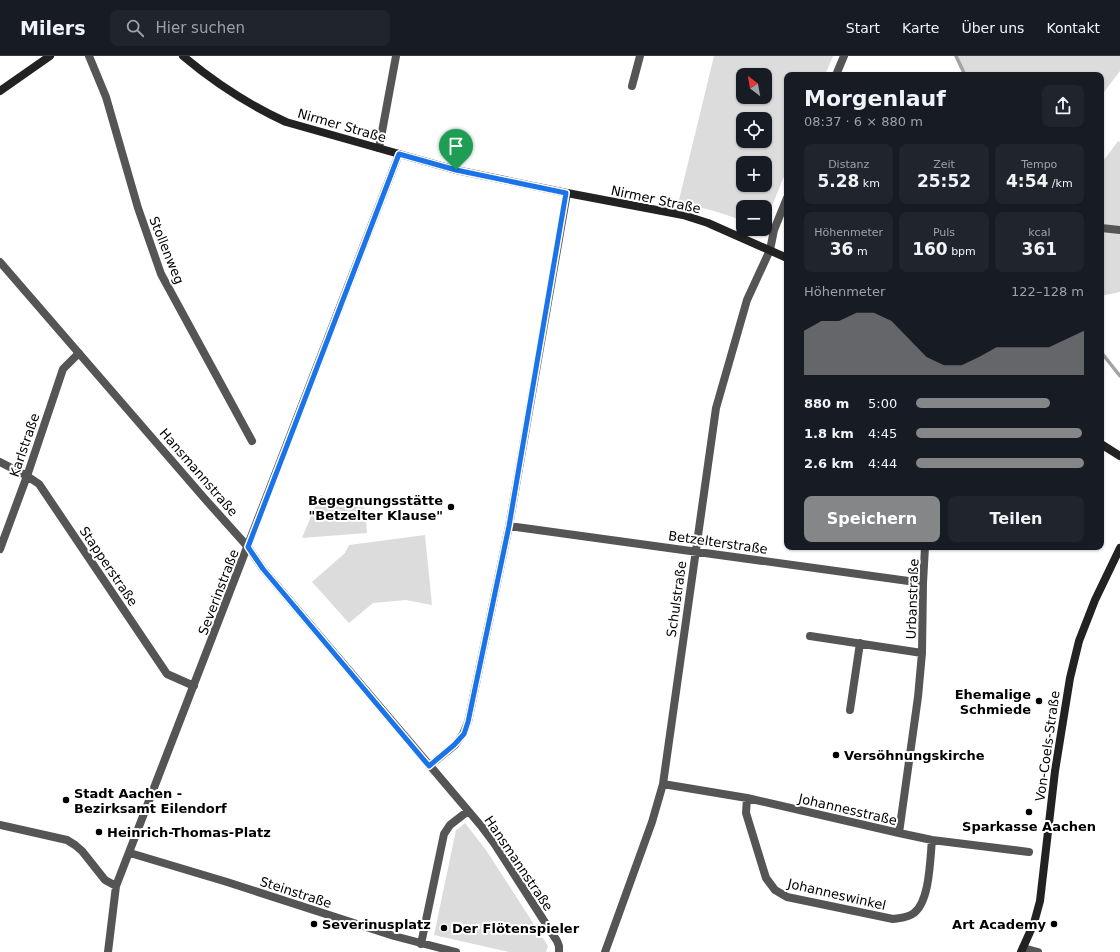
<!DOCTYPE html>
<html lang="de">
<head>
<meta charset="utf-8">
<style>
  body { margin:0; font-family:"DejaVu Sans",sans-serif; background:#20242c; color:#f1f3f6; height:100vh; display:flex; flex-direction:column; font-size:15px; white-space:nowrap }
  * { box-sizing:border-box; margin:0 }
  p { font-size:13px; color:#9ea1a6 }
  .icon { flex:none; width:22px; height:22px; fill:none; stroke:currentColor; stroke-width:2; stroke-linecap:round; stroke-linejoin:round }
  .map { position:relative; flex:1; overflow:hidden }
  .side { position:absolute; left:784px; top:16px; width:320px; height:478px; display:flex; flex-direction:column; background:#171b24; border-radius:8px; box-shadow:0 1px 3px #0004 }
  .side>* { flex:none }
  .needle { width:26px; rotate:329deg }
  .buttons { position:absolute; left:736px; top:12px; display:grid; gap:8px }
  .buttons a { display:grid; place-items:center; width:36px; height:36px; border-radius:8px; background:#171b24; box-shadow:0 1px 3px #0004; font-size:20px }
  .pin { position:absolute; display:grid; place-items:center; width:34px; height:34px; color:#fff; margin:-41px -17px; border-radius:50% 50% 50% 0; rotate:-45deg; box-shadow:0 0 4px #0007 }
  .pin .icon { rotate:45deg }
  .round { display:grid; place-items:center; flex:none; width:42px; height:42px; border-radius:8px; background:#20242c }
  .summary { display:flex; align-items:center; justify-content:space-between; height:68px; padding:0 20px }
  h1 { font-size:22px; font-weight:700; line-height:30px }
  .figures { display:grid; grid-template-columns:repeat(3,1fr); gap:6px; height:68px; padding:4px 20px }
  .figures div { display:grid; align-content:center; border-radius:8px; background:#20242c; text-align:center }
  .figures b { font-size:17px; font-weight:700 }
  .figures small { font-size:11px; font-weight:400 }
  .figures p { font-size:11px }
  .chart { height:112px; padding:8px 20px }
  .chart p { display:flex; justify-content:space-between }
  .chart svg { width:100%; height:72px; margin-top:4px; fill:#858687; opacity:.7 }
  .button { display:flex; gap:8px; margin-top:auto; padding:8px 20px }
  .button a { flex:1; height:46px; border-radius:8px; background:#858687; color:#fff; font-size:16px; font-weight:700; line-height:46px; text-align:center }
  .button a+a { background:#20242c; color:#f1f3f6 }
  ul { padding:0 20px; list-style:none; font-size:13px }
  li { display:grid; grid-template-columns:64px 48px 1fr; align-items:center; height:30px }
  li i { height:10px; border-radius:5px; background:#858687 }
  header { display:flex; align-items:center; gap:24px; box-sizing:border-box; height:56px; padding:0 20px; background:#171b24; border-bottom:1px solid #363941 }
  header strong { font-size:19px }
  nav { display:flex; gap:22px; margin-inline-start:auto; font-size:14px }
  .search { width:280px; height:36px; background:#20242c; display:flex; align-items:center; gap:10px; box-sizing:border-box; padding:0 14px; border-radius:8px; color:#9ea1a6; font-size:15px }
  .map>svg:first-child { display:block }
</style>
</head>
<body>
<header>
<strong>Milers</strong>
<div class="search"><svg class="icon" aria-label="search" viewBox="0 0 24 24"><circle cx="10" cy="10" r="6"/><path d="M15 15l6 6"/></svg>Hier suchen</div>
<nav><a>Start</a><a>Karte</a><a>Über uns</a><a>Kontakt</a></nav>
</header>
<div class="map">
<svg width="1120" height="896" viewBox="0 0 1120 896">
  <rect width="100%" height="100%" fill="#fff"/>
  <path fill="#dcdcdc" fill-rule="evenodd" d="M 714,0 L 833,0 L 825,19 L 787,19 L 787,113 L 765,167 L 765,151 L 743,151 L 743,165 C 720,156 703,151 678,148 ZM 743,19 L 765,19 L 765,41 L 743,41 ZM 743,63 L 765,63 L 765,85 L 743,85 ZM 743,107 L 765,107 L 765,129 L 743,129 Z
    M 955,0 L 1120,0 L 1120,15 L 1101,40 L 1101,19 L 964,19 Z
    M 1118,85 L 1120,86 L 1120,236 L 1101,240 L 1101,108 Z
    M 320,439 L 365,452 L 367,477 L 302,482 Z
    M 425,479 L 432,549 L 406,544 L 373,547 L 349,567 L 312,526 L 345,497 L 349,489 Z
    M 465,767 L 486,794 L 548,890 L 546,896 L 509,896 L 434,879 L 456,774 Z"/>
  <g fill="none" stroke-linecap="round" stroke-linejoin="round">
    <path stroke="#a3a3a3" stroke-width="3.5" d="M 956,0 L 965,19
      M 1101,296 L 1120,320"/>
    <path stroke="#555" stroke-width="8" d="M 89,0 L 106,41 L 138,152 L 161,218 L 252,385
      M 836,19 L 844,0
      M 632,30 L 640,0
      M 379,92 L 396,0
      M 1101,172 L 1120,174
      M 0,206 L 205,443 L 248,491 L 263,513 L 482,771 L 494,787 L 557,885 L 559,890 L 559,896
      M 0,406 L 27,420 L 39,428 L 167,618 L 194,630
      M 509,470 L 923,527
      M 0,493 L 27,420 L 63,313 L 79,297
      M 810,580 L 922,597
      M 850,654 L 860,587
      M 429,710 L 455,689 L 463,678 L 468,666 L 509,470 L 567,137
      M 663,728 L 747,742 L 899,777 L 932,784 L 1029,796
      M 747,742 L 746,757 L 766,822 L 775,834 L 787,841 L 893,863 C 900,862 908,862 914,857 C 930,845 930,803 932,784
      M 0,769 L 67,784 L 75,789 L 82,795 L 105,824 L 116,830
      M 899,777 L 918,641 L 922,597 L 923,527 L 925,491
      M 130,797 L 227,826 L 394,880 L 456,896
      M 421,888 L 444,778 L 450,769 L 468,755
      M 1023,892 L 1038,896
      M 108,896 L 116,830 L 399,98
      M 605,896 L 652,766 L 663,728 L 716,352 L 747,244 L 770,194 L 774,174 L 787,142"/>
    <path stroke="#222" stroke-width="8" d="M 183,0 C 215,27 247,48 286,66 L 456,114 L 567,137 L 683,159 L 708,167 L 787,202
      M 0,35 L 50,0
      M 1101,388 L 1120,400
      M 1021,896 L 1034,867 L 1040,845 L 1055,715 L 1070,622 L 1079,585 L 1095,544 L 1120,492"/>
  </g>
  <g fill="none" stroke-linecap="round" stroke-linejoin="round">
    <defs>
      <path id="route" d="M 399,98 L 456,114 L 566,137 L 509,470 L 468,666 L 464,678 L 454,689 L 429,710 L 263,513 L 248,491 Z"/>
    </defs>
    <use href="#route" stroke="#fff" stroke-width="8"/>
    <use href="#route" stroke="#1a73e8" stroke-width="5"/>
  </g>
  <g fill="#000" stroke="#fff" stroke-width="1.5">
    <circle cx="451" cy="451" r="4"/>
    <circle cx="1039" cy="645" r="4"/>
    <circle cx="836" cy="699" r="4"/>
    <circle cx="66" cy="744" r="4"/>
    <circle cx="1029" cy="756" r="4"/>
    <circle cx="99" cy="776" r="4"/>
    <circle cx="314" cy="868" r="4"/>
    <circle cx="1054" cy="868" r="4"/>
    <circle cx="444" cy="872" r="4"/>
  </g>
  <g text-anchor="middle" stroke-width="4" stroke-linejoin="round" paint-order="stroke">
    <g font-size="13" fill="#000" stroke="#fff">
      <text transform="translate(342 69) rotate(16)" y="5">Nirmer Straße</text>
      <text transform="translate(656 143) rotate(12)" y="5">Nirmer Straße</text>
      <text transform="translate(167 194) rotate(68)" y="5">Stollenweg</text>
      <text transform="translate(24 389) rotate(-71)" y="5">Karlstraße</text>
      <text transform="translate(199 416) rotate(49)" y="5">Hansmannstraße</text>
      <text transform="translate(718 486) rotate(8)" y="5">Betzelterstraße</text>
      <text transform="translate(109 510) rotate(56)" y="5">Stapperstraße</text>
      <text transform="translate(218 536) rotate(-69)" y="5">Severinstraße</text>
      <text transform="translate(676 543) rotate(-82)" y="5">Schulstraße</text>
      <text transform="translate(912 543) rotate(-88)" y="5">Urbanstraße</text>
      <text transform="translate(1047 690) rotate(-82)" y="5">Von-Coels-Straße</text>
      <text transform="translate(848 753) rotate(13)" y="5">Johannesstraße</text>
      <text transform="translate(519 807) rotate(56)" y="5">Hansmannstraße</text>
      <text transform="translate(296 836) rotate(18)" y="5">Steinstraße</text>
      <text transform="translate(837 838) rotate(13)" y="5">Johanneswinkel</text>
    </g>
    <g font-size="13" font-weight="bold" fill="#000" stroke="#fff" text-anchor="start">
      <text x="443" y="449" text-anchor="end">Begegnungsstätte<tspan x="443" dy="15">"Betzelter Klause"</tspan></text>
      <text x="1031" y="643" text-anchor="end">Ehemalige<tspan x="1031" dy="15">Schmiede</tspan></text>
      <text x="844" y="704">Versöhnungskirche</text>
      <text x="74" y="742">Stadt Aachen -<tspan x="74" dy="15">Bezirksamt Eilendorf</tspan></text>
      <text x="1029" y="775" text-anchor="middle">Sparkasse Aachen</text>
      <text x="107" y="781">Heinrich-Thomas-Platz</text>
      <text x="322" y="873">Severinusplatz</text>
      <text x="1046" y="873" text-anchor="end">Art Academy</text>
      <text x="452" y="877">Der Flötenspieler</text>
    </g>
  </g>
</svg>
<div class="buttons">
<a><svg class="needle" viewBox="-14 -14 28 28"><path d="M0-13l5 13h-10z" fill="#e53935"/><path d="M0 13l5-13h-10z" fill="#9ea1a6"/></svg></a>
<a><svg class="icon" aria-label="locate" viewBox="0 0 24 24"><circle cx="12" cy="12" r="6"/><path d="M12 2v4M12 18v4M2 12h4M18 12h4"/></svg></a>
<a>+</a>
<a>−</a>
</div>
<div class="pin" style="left:456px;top:114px;background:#1e9e55"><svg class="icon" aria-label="arrive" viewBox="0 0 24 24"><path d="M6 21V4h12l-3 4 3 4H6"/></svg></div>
<section class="side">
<div class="summary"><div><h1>Morgenlauf</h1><p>08:37 · 6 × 880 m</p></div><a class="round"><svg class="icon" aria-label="share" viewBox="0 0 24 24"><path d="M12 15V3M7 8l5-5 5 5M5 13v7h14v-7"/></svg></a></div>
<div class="figures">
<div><p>Distanz</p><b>5.28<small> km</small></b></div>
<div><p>Zeit</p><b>25:52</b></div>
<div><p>Tempo</p><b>4:54<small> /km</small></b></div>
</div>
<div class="figures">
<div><p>Höhenmeter</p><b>36<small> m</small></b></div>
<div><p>Puls</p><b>160<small> bpm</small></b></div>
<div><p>kcal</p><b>361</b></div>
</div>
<div class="chart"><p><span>Höhenmeter</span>122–128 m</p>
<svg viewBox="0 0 160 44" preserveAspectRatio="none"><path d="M0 44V17L10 11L20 11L30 6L40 6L50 11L60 22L70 33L80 38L90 38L100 33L110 27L120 27L130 27L140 27L150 22L160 17V44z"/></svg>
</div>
<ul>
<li><b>880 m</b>5:00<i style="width:80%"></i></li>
<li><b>1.8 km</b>4:45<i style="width:99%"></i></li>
<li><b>2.6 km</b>4:44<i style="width:100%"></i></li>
</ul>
<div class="button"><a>Speichern</a><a>Teilen</a></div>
</section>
</div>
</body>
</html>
